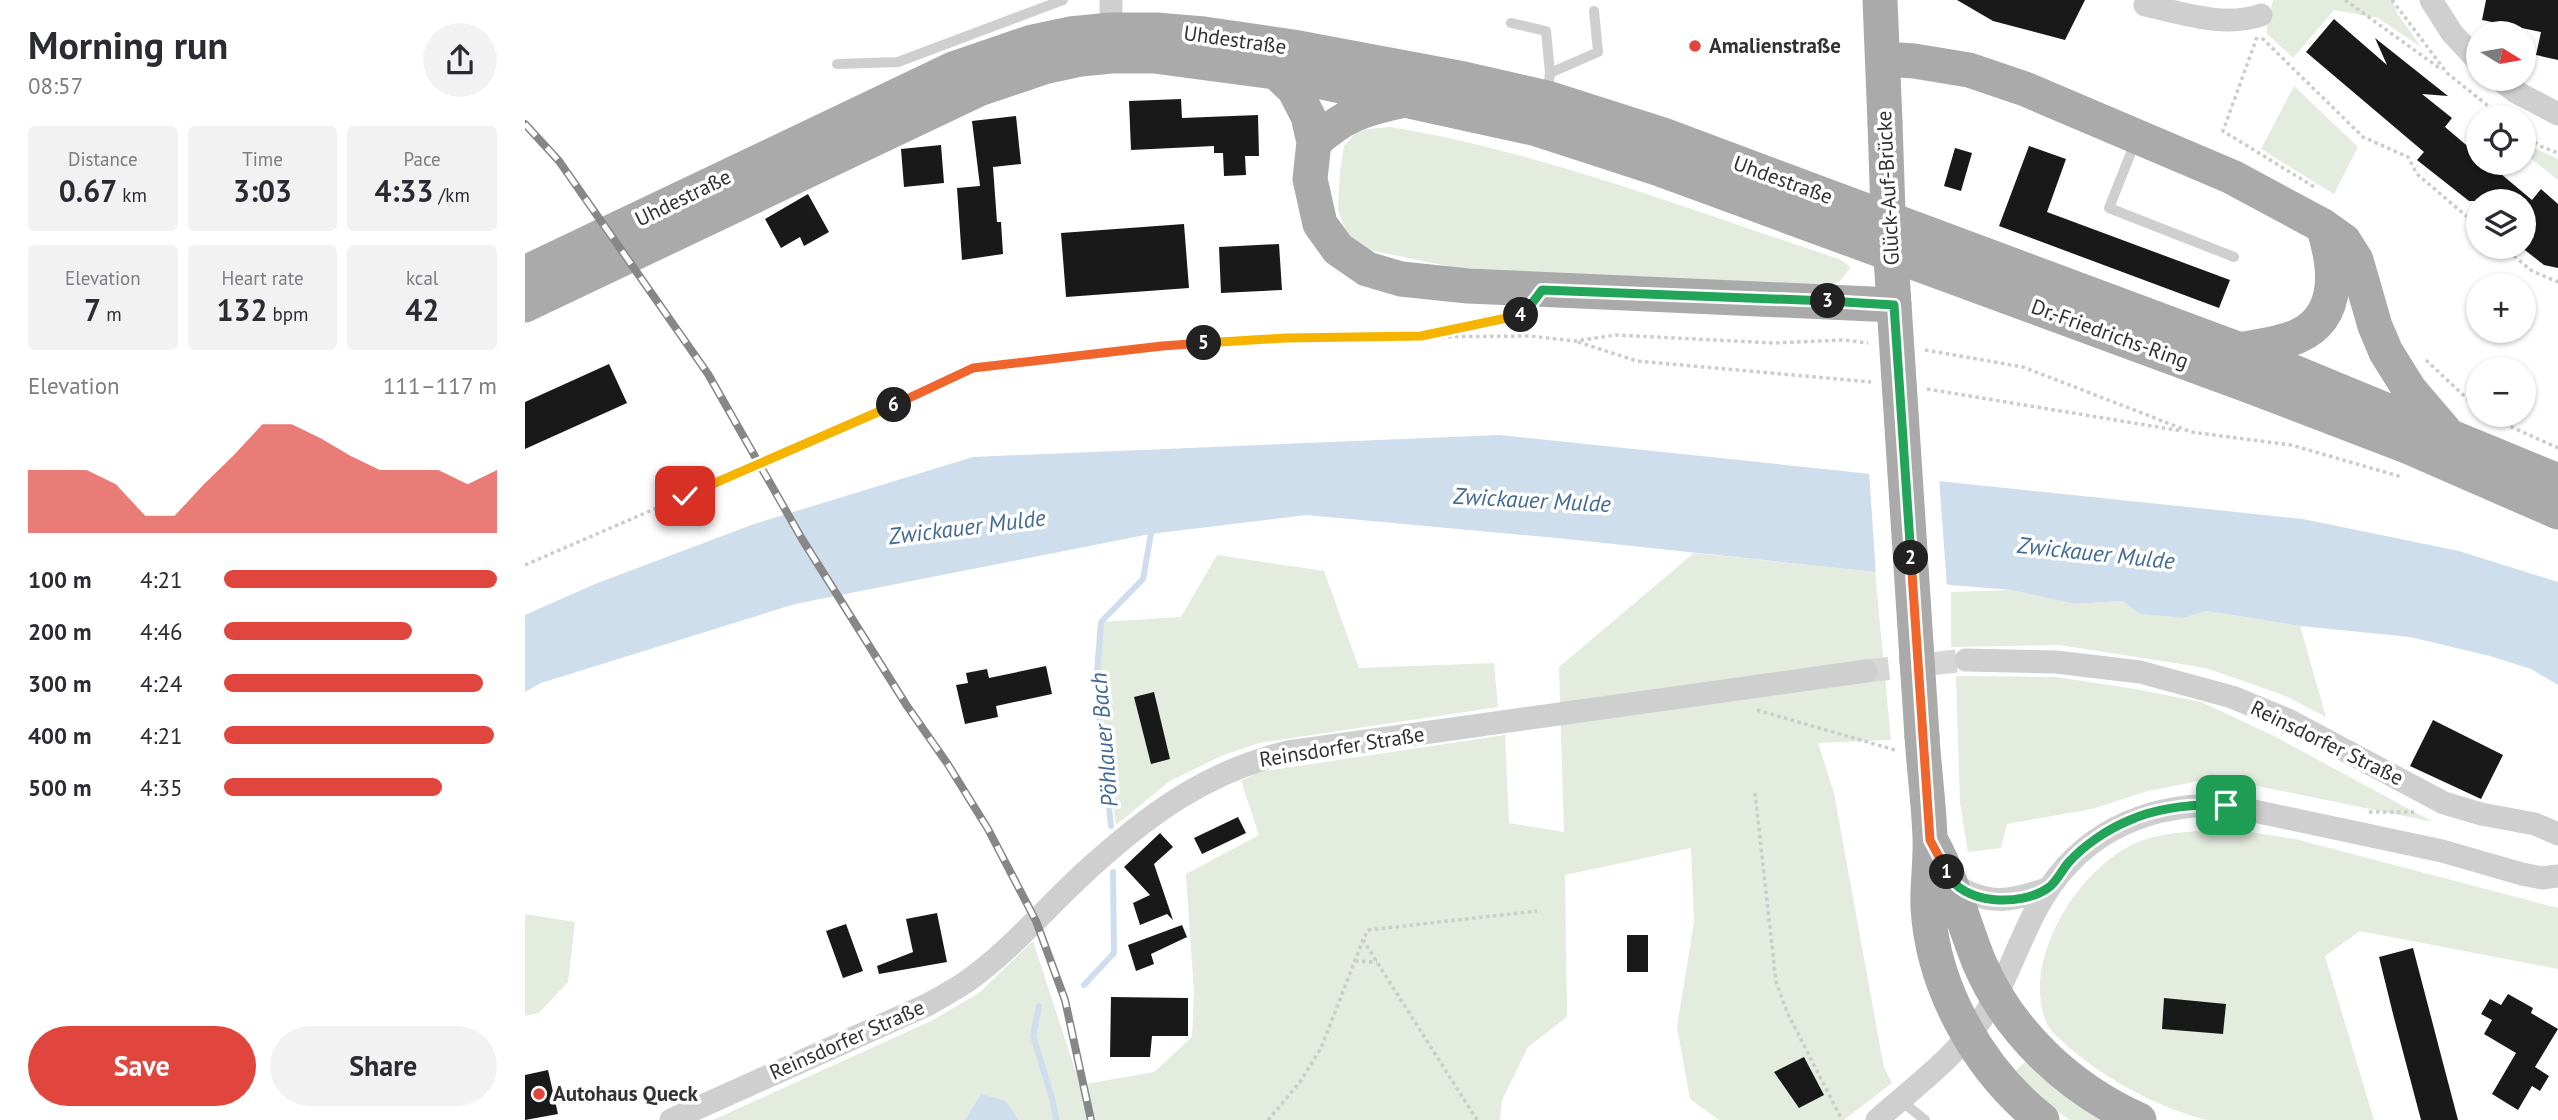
<!DOCTYPE html>
<html lang="en">
<head>
<meta charset="utf-8">
<style>
  body { margin:0; font-family:"PT Sans",sans-serif; background:#f2f2f3; color:#2b2b33; height:100vh; display:flex; flex-direction:column; font-size:26px; white-space:nowrap }
  * { box-sizing:border-box; margin:0 }
  p { font-size:23px; color:#7c7c81 }
  .icon { flex:none; width:38px; height:38px; fill:none; stroke:currentColor; stroke-width:2; stroke-linecap:round; stroke-linejoin:round }
  .map { position:relative; flex:1; overflow:hidden }
  .side { display:flex; flex-direction:column; background:#fff; width:525px }
  .side>* { flex:none }
  .needle { width:46px; rotate:101deg }
  .tools { position:absolute; left:1941px; top:21px; display:grid; gap:14px }
  .tools a { display:grid; place-items:center; width:70px; height:70px; border-radius:50%; background:#fff; box-shadow:0 2px 5px #0004; font-size:35px }
  .pin { position:absolute; display:grid; place-items:center; width:60px; height:60px; color:#fff; margin:-30px; border-radius:14px; box-shadow:0 4px 10px #0006 }
  .km { position:absolute; width:35px; height:35px; margin:-18px; border-radius:50%; background:#222; color:#fff; font-size:19px; line-height:35px; text-align:center }
  .round { display:grid; place-items:center; flex:none; width:74px; height:74px; border-radius:37px; background:#f2f2f3 }
  .overview { display:flex; align-items:center; justify-content:space-between; height:119px; padding:0 28px }
  h1 { font-size:38px; font-weight:700; line-height:52px }
  .stats { display:grid; grid-template-columns:repeat(3,1fr); gap:10px; height:119px; padding:7px 28px }
  .stats div { display:grid; align-content:center; border-radius:7px; background:#f2f2f3; text-align:center }
  .stats b { font-size:30px; font-weight:700 }
  .stats small { font-size:19px; font-weight:400 }
  .stats p { font-size:19px }
  .chart { height:196px; padding:14px 28px }
  .chart p { display:flex; justify-content:space-between }
  .chart svg { width:100%; height:126px; margin-top:7px; fill:#e0463d; opacity:.7 }
  .button { display:flex; gap:14px; margin-top:auto; padding:14px 28px }
  .button a { flex:1; height:80px; border-radius:42px; background:#e0463d; color:#fff; font-size:28px; font-weight:700; line-height:80px; text-align:center }
  .button a+a { background:#f2f2f3; color:#2b2b33 }
  ul { padding:0 28px; list-style:none; font-size:23px }
  li { display:grid; grid-template-columns:112px 84px 1fr; align-items:center; height:52px }
  li i { height:18px; border-radius:9px; background:#e0463d }
  main { display:flex; flex:1; min-height:0 }
  .map>svg:first-child { display:block }
</style>
</head>
<body>
<main>
<section class="side">
<div class="overview"><div><h1>Morning run</h1><p>08:57</p></div><a class="round"><svg class="icon" aria-label="share" viewBox="0 0 24 24"><path d="M12 15V3M7 8l5-5 5 5M5 13v7h14v-7"/></svg></a></div>
<div class="stats">
<div><p>Distance</p><b>0.67<small> km</small></b></div>
<div><p>Time</p><b>3:03</b></div>
<div><p>Pace</p><b>4:33<small> /km</small></b></div>
</div>
<div class="stats">
<div><p>Elevation</p><b>7<small> m</small></b></div>
<div><p>Heart rate</p><b>132<small> bpm</small></b></div>
<div><p>kcal</p><b>42</b></div>
</div>
<div class="chart"><p><span>Elevation</span>111–117 m</p>
<svg viewBox="0 0 160 44" preserveAspectRatio="none"><path d="M0 44V22L10 22L20 22L30 27L40 38L50 38L60 27L70 17L80 6L90 6L100 11L110 17L120 22L130 22L140 22L150 27L160 22V44z"/></svg>
</div>
<ul>
<li><b>100 m</b>4:21<i style="width:100%"></i></li>
<li><b>200 m</b>4:46<i style="width:69%"></i></li>
<li><b>300 m</b>4:24<i style="width:95%"></i></li>
<li><b>400 m</b>4:21<i style="width:99%"></i></li>
<li><b>500 m</b>4:35<i style="width:80%"></i></li>
</ul>
<div class="button"><a>Save</a><a>Share</a></div>
</section>
<div class="map">
<svg width="2033" height="1120" viewBox="0 0 2033 1120">
  <rect width="100%" height="100%" fill="#fff"/>
  <path fill="#e4ebdf" d="M 1748,0 L 1867,0 L 1872,13 L 1896,47 L 1853,18 L 1809,10 L 1768,58 L 1741,33 Z
    M 1769,86 L 1833,147 L 1809,194 L 1736,149 Z
    M 866,127 C 1017,152 1168,211 1314,259 L 1326,267 L 1315,281 L 1300,288 L 937,269 L 844,250 L 823,237 L 813,210 L 815,171 L 819,146 L 833,130 Z
    M 2001,144 L 2033,159 L 2033,180 L 1999,153 Z
    M 1169,553 L 1350,572 L 1366,740 L 1293,743 L 1309,793 L 1359,1068 L 1367,1083 L 1319,1120 L 1194,1120 L 1165,1099 L 1152,1027 L 1169,922 L 1166,848 L 1040,875 L 1042,1017 L 1003,1047 L 977,1100 L 975,1120 L 188,1120 L 408,1020 L 454,993 L 508,941 L 555,1085 L 629,1072 L 667,1037 L 669,993 L 661,874 L 734,835 L 716,781 L 733,772 L 980,735 L 984,823 L 1039,832 L 1034,667 Z
    M 692,555 L 799,571 L 834,668 L 969,663 L 973,707 L 734,743 L 696,756 L 645,781 L 591,825 L 571,685 L 576,622 L 656,617 Z
    M 1486,590 L 1549,604 L 1598,601 L 1616,614 L 1658,618 L 1682,611 L 1775,626 L 1801,717 L 1761,696 L 1681,668 L 1535,645 L 1426,647 L 1426,592 Z
    M 1431,676 L 1531,677 L 1610,689 L 1676,702 L 1747,735 L 1908,822 L 1728,785 L 1674,781 L 1623,791 L 1567,809 L 1482,824 L 1476,848 L 1443,852 L 1435,804 Z
    M 1713,830 L 1770,839 L 2033,908 L 2033,969 L 1835,931 L 1800,956 L 1849,1120 L 1681,1120 C 1630,1106 1577,1078 1538,1042 C 1533,1037 1526,1032 1523,1026 C 1492,963 1556,862 1618,840 C 1648,830 1682,831 1713,830 Z
    M 0,914 L 50,922 L 43,982 L 14,1013 L 0,1016 Z
    M 1503,1059 L 1586,1120 L 1545,1120 L 1518,1102 L 1487,1074 Z"/>
  <path fill="#cfdeed" d="M 974,435 L 1778,519 L 1934,551 L 2033,582 L 2033,685 L 2006,669 L 1965,656 L 1885,637 L 1775,626 L 1682,611 L 1658,618 L 1615,614 L 1598,601 L 1549,604 L 1486,590 L 1426,585 L 1350,572 L 1032,538 L 781,515 L 625,534 L 270,604 L 16,683 L 0,692 L 0,615 L 70,584 L 229,524 L 448,457 Z
    M 456,1094 L 481,1101 L 493,1120 L 440,1120 Z"/>
  <path fill="#fff" d="M 1344,470 L 1414,478 L 1422,587 L 1351,575 Z"/>
  <g fill="none" stroke-linecap="round" stroke-linejoin="round">
    <path stroke="#cfdeed" stroke-width="6" d="M 586,826 L 571,685 L 576,622 L 618,579 L 627,528
      M 559,985 L 589,953 L 588,872
      M 514,1006 L 508,1036 L 528,1101 L 531,1120"/>
  </g>
  <path fill="#191919" d="M 1432,0 L 1560,0 L 1540,40 L 1468,21 Z
    M 1961,0 L 2033,0 L 2033,60 L 2011,55 L 2016,32 L 1957,20 Z
    M 1809,19 L 1862,65 L 1850,38 L 1923,96 L 1897,94 L 1927,118 L 1920,127 L 1953,155 L 1953,163 L 1963,163 L 2007,200 L 2016,189 L 2033,204 L 2033,268 L 2019,265 L 1996,247 L 1998,247 L 1998,201 L 1944,201 L 1892,160 L 1899,152 L 1781,52 Z
    M 656,99 L 657,118 L 733,115 L 734,156 L 720,156 L 721,175 L 699,176 L 698,153 L 689,153 L 689,146 L 606,150 L 604,101 Z
    M 491,116 L 496,164 L 468,167 L 472,222 L 476,222 L 478,254 L 437,260 L 432,188 L 455,186 L 447,121 Z
    M 416,145 L 419,183 L 379,187 L 376,149 Z
    M 1504,146 L 1541,159 L 1522,212 L 1705,280 L 1694,308 L 1474,226 Z
    M 1430,148 L 1447,153 L 1436,191 L 1419,186 Z
    M 283,194 L 304,232 L 279,246 L 275,237 L 256,248 L 240,219 Z
    M 659,224 L 664,288 L 541,297 L 536,233 Z
    M 754,244 L 757,290 L 696,293 L 694,247 Z
    M 84,364 L 102,403 L 0,449 L 0,402 Z
    M 521,666 L 527,694 L 471,706 L 473,717 L 440,724 L 431,685 L 443,683 L 441,673 L 462,669 L 464,678 Z
    M 629,692 L 645,759 L 626,764 L 609,697 Z
    M 1908,720 L 1978,755 L 1956,799 L 1885,766 Z
    M 713,817 L 721,833 L 677,854 L 669,838 Z
    M 635,833 L 648,847 L 629,864 L 648,920 L 642,914 L 615,925 L 608,903 L 625,895 L 599,867 Z
    M 412,913 L 422,962 L 354,974 L 352,966 L 388,952 L 381,919 Z
    M 321,924 L 338,971 L 318,978 L 301,931 Z
    M 657,925 L 662,937 L 626,954 L 629,964 L 611,971 L 603,945 Z
    M 1102,935 L 1123,935 L 1123,972 L 1102,972 Z
    M 1888,948 L 1918,1063 L 1933,1120 L 1896,1120 L 1868,1014 L 1854,957 Z
    M 1983,994 L 2008,1008 L 2006,1013 L 2033,1029 L 2010,1067 L 2024,1076 L 2015,1091 L 2007,1086 L 1993,1110 L 1967,1094 L 1991,1053 L 1959,1034 L 1967,1020 L 1956,1014 L 1965,999 L 1976,1005 Z
    M 586,997 L 663,998 L 663,1036 L 627,1036 L 625,1057 L 585,1057 Z
    M 1639,998 L 1701,1004 L 1698,1034 L 1637,1029 Z
    M 1279,1057 L 1299,1095 L 1274,1108 L 1249,1072 Z
    M 23,1070 L 33,1114 L 0,1120 L 0,1075 Z"/>
  <g fill="none" stroke-linecap="round" stroke-linejoin="round">
    <path stroke="#d6d6d6" stroke-width="23" stroke-dasharray="23 11" stroke-linecap="butt" d="M 1341,671 L 1441,660"/>
    <path stroke="#ccc" stroke-width="3.5" stroke-dasharray="3.5 3.5" stroke-linecap="butt" d="M 1820,0 L 1917,70
      M 1867,0 L 1922,73 L 1977,117
      M 1732,37 L 1698,131 L 1791,188
      M 1737,38 L 1838,137 L 1883,157 L 1892,174 L 1953,226
      M 1998,134 L 2015,146 L 2033,153
      M 1978,247 L 2007,271 L 2033,282
      M 904,334 L 986,317
      M 1053,342 L 1112,361 L 1346,382
      M 1400,350 L 1498,367 L 1666,432 L 1766,445 L 1877,477
      M 1901,360 L 1953,409
      M 1402,389 L 1657,431
      M 1960,415 L 2033,448
      M 0,565 L 400,392 L 448,368 L 637,346 L 761,338 L 1005,336 L 1050,341 L 1091,335 L 1249,343 L 1318,340 L 1343,343
      M 1232,710 L 1370,750
      M 1230,793 L 1251,982 L 1262,1012 L 1317,1120
      M 1844,812 L 1889,812
      M 830,961 L 852,962
      M 743,1120 L 775,1082 L 796,1048 L 838,940
      M 952,1120 L 838,940 L 843,930 L 1012,911"/>
    <path stroke="#cfcfcf" stroke-width="10" d="M 986,23 L 1021,31 L 1025,73 L 1022,95
      M 312,64 L 373,62 L 538,0
      M 1025,73 L 1073,52 L 1069,11
      M 1611,140 L 1584,208 L 1709,257
      M 1375,1100 L 1400,1120"/>
    <path stroke="#cfcfcf" stroke-width="23" d="M 1906,0 L 1927,33 L 1953,61
      M 1620,5 C 1658,13 1699,28 1736,15
      M 586,30 L 586,0
      M 1974,79 L 1991,92 L 2033,114
      M 1441,660 L 1531,662 L 1615,672 L 1707,697 L 1763,720 L 1919,803 L 1956,814 L 2010,824 L 2033,834
      M 1426,883 C 1463,906 1485,902 1524,888
      M 146,1120 L 404,1004 C 416,997 429,990 441,982 C 484,952 520,909 559,873 C 621,816 680,772 763,752 L 1341,671
      M 1352,1120 C 1389,1087 1429,1058 1458,1017 C 1481,983 1493,943 1512,908 C 1552,834 1619,803 1701,805 L 1917,851 L 1997,874 L 2017,878 L 2033,876"/>
    <path stroke="#aaa" stroke-width="35" d="M 1355,0 L 1360,123
      M 1358,59 L 1389,61 L 1444,70 L 1500,89 L 1707,177 L 1798,226 L 1819,241 L 1831,260 L 1850,326 L 1861,352 L 1884,389 L 1919,430
      M 751,72 L 769,89 L 783,116 L 789,142 L 785,179 L 795,224 L 813,249 L 842,269 L 876,279 L 943,286 L 1369,305
      M 789,142 C 819,116 836,109 875,101
      M 0,273 L 428,69 L 507,42 L 545,34 L 586,30 L 631,30 L 679,34 L 768,47 L 939,79 L 1022,98 L 1138,135 L 1715,350 L 2033,481
      M 0,305 L 454,89 L 519,67 L 556,59 L 586,56 L 629,56 L 751,72 L 1012,129 L 1132,168 L 1725,386 L 1884,447 L 2033,512
      M 1715,350 C 1734,346 1755,344 1773,336 C 1818,316 1810,263 1798,226
      M 1397,736 C 1399,770 1404,804 1405,838 C 1406,861 1402,884 1403,908 C 1408,989 1454,1070 1517,1120
      M 1407,843 C 1428,881 1438,922 1454,962 C 1484,1033 1545,1089 1614,1120"/>
    <defs>
      <path id="rail" d="M 0,124 L 34,161 L 183,374 L 277,539 L 382,706 L 422,763 L 463,829 L 511,921 L 540,1000 L 566,1120"/>
    </defs>
    <use href="#rail" stroke="#878787" stroke-width="8"/>
    <use href="#rail" stroke="#fff" stroke-width="5" stroke-dasharray="16" stroke-linecap="butt"/>
    <path stroke="#aaa" stroke-width="35" d="M 1360,123 L 1363,212 L 1397,736"/>
  </g>
  <g fill="none" stroke-linecap="round" stroke-linejoin="round">
    <defs>
      <path id="split-1" d="M 1422,872 C 1436,905 1496,907 1523,888 C 1531,883 1537,870 1543,863 C 1559,845 1583,829 1605,820 C 1635,807 1669,804 1701,805"/>
      <path id="split-2" d="M 1386,558 L 1405,840 L 1422,872"/>
      <path id="split-3" d="M 1303,301 L 1369,305 L 1386,558"/>
      <path id="split-4" d="M 996,315 L 999,314 L 1017,290 L 1303,301"/>
      <path id="split-5" d="M 679,343 L 761,338 L 896,336 L 996,315"/>
      <path id="split-6" d="M 369,405 L 448,368 L 637,346 L 679,343"/>
      <path id="split-7" d="M 160,496 L 369,405"/>
    </defs>
    <use href="#split-1" stroke="#fff" stroke-width="14"/>
    <use href="#split-2" stroke="#fff" stroke-width="14"/>
    <use href="#split-3" stroke="#fff" stroke-width="14"/>
    <use href="#split-4" stroke="#fff" stroke-width="14"/>
    <use href="#split-5" stroke="#fff" stroke-width="14"/>
    <use href="#split-6" stroke="#fff" stroke-width="14"/>
    <use href="#split-7" stroke="#fff" stroke-width="14"/>
    <use href="#split-1" stroke="#22a559" stroke-width="9"/>
    <use href="#split-2" stroke="#f0652b" stroke-width="9"/>
    <use href="#split-3" stroke="#22a559" stroke-width="9"/>
    <use href="#split-4" stroke="#22a559" stroke-width="9"/>
    <use href="#split-5" stroke="#f5b400" stroke-width="9"/>
    <use href="#split-6" stroke="#f0652b" stroke-width="9"/>
    <use href="#split-7" stroke="#f5b400" stroke-width="9"/>
  </g>
  <g fill="#e0463d" stroke="#fff" stroke-width="2.5">
    <circle cx="1170" cy="46" r="7"/>
    <circle cx="14" cy="1094" r="7"/>
  </g>
  <g text-anchor="middle" stroke-width="7" stroke-linejoin="round" paint-order="stroke">
    <g font-size="21" fill="#323232" stroke="#fff">
      <text transform="translate(710 40) rotate(8)" y="7">Uhdestraße</text>
      <text transform="translate(1258 180) rotate(20)" y="7">Uhdestraße</text>
      <text transform="translate(1363 188) rotate(-93)" y="7">Glück-Auf-Brücke</text>
      <text transform="translate(158 198) rotate(-26)" y="7">Uhdestraße</text>
      <text transform="translate(1585 334) rotate(20)" y="7">Dr.-Friedrichs-Ring</text>
      <text transform="translate(1802 743) rotate(26)" y="7">Reinsdorfer Straße</text>
      <text transform="translate(817 747) rotate(-9)" y="7">Reinsdorfer Straße</text>
      <text transform="translate(322 1040) rotate(-24)" y="7">Reinsdorfer Straße</text>
    </g>
    <g font-size="21" font-weight="bold" fill="#323232" stroke="#fff" text-anchor="start">
      <text x="1184" y="53">Amalienstraße</text>
      <text x="28" y="1101">Autohaus Queck</text>
    </g>
    <g font-size="23" font-style="italic" fill="#416993" stroke="#fff">
      <text transform="translate(1007 500) rotate(3)" y="8">Zwickauer Mulde</text>
      <text transform="translate(442 527) rotate(-7)" y="8">Zwickauer Mulde</text>
      <text transform="translate(1571 553) rotate(6)" y="8">Zwickauer Mulde</text>
      <text transform="translate(579 740) rotate(-95)" y="8">Pöhlauer Bach</text>
    </g>
  </g>
</svg>
<div class="tools">
<a><svg class="needle" viewBox="-14 -14 28 28"><path d="M0-13l5 13h-10z" fill="#e53935"/><path d="M0 13l5-13h-10z" fill="#7c7c81"/></svg></a>
<a><svg class="icon" aria-label="locate" viewBox="0 0 24 24"><circle cx="12" cy="12" r="6"/><path d="M12 2v4M12 18v4M2 12h4M18 12h4"/></svg></a>
<a><svg class="icon" aria-label="layers" viewBox="0 0 24 24"><path d="M12 4l9 5-9 5-9-5zM3 14l9 5 9-5"/></svg></a>
<a>+</a>
<a>−</a>
</div>
<div class="pin" style="left:1701px;top:805px;background:#1e9e55"><svg class="icon" aria-label="arrive" viewBox="0 0 24 24"><path d="M6 21V4h12l-3 4 3 4H6"/></svg></div>
<div class="pin" style="left:160px;top:496px;background:#d93025"><svg class="icon" aria-label="check" viewBox="0 0 24 24"><path d="M5 12l5 5 9-10"/></svg></div>
<b class="km" style="left:1422px;top:872px">1</b>
<b class="km" style="left:1386px;top:558px">2</b>
<b class="km" style="left:1303px;top:301px">3</b>
<b class="km" style="left:996px;top:315px">4</b>
<b class="km" style="left:679px;top:343px">5</b>
<b class="km" style="left:369px;top:405px">6</b>
</div>
</main>
</body>
</html>
